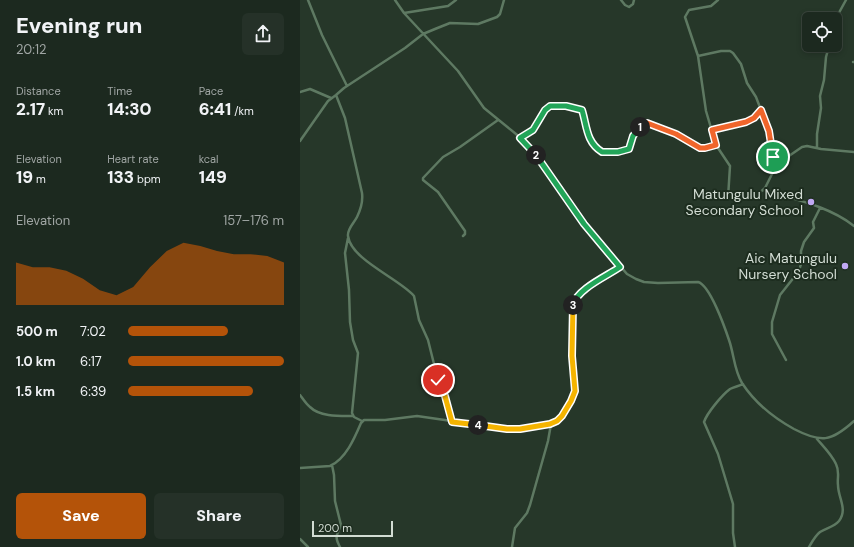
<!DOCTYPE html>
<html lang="en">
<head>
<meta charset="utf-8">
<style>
  body { margin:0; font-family:"DM Sans",sans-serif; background:#253128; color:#f1f3f6; height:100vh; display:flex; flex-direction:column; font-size:15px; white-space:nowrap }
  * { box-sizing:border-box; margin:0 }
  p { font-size:13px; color:#a0a6a4 }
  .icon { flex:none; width:22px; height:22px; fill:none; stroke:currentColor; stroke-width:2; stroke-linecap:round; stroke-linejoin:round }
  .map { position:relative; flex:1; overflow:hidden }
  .side { display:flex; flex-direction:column; background:#1c291f; width:300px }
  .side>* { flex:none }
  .fabs { position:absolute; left:502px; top:12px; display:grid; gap:8px }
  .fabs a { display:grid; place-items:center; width:40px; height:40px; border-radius:6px; background:#1c291f; box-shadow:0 2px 6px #0003,0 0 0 1px #3a453d; font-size:20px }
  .scale { position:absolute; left:12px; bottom:10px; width:81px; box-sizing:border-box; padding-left:4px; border:2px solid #d2dcd3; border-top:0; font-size:11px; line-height:14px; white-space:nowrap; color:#d2dcd3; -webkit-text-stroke:3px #1d2d1f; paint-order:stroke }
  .pin { position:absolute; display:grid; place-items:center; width:34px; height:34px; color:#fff; margin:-17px; border:2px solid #fff; border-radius:50%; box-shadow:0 1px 4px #0007 }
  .km { position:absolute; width:20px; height:20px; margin:-10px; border-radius:50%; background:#222; color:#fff; font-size:11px; line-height:20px; text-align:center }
  .round { display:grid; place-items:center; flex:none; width:42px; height:42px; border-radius:6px; background:#253128 }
  .head { display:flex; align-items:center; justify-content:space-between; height:68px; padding:0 16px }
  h1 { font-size:22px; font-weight:800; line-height:30px }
  .figures { display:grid; grid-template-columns:repeat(3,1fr); gap:6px; height:68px; padding:4px 16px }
  .figures div { display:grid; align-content:center }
  .figures b { font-size:17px; font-weight:800 }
  .figures small { font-size:11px; font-weight:400 }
  .figures p { font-size:11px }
  .chart { height:112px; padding:8px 16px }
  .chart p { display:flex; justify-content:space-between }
  .chart svg { width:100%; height:72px; margin-top:4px; fill:#b45309; opacity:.7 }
  .button { display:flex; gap:8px; margin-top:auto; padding:8px 16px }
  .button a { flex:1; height:46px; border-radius:6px; background:#b45309; color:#fff; font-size:16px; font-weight:800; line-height:46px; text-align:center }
  .button a+a { background:#253128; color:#f1f3f6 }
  ul { padding:0 16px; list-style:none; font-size:13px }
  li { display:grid; grid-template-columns:64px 48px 1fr; align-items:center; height:30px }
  li i { height:10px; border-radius:5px; background:#b45309 }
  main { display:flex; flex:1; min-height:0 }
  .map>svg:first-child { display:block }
</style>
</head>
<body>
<main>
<section class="side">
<div class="head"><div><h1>Evening run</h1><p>20:12</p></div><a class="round"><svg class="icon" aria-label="share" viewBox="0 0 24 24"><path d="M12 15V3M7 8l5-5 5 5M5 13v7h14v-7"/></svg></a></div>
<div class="figures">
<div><p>Distance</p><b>2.17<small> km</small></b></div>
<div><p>Time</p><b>14:30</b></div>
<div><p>Pace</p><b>6:41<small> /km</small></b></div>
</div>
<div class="figures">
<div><p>Elevation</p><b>19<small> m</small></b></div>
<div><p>Heart rate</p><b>133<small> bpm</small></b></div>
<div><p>kcal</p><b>149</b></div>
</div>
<div class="chart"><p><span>Elevation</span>157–176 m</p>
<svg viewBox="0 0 160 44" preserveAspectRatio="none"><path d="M0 44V18L10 21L20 21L30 23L40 28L50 35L60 38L70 33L80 21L90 11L100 6L110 8L120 11L130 13L140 13L150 14L160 18V44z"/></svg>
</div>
<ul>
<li><b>500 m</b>7:02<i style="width:64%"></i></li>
<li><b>1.0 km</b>6:17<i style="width:100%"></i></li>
<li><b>1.5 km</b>6:39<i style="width:80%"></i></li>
</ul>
<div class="button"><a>Save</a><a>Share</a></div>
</section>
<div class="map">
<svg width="554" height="547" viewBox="0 0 554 547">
  <rect width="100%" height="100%" fill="#263729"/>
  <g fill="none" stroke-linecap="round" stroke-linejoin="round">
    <path stroke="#5e7962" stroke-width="2.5" d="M 8,0 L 22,35 L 47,86
      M 95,0 L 104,13 L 158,71 L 184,108 L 216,134 L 232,149 L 284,224 L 327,274 L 336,279 L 344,282 L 358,283 L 398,282 C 410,285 425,328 429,340 C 434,354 434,370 442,383 C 455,403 474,418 494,429 C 521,443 531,442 554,421
      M 321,0 L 325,5 L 329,7 L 333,4 L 334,0
      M 418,0 L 411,6 L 389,10 L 385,17 L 398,56 L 406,111 L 416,145 L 430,166 L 428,198 L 450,197 L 458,194 L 465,188 L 475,168 L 486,158 L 502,147 L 507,146 L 521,149 L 554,152
      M 104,13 L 148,6 L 156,0
      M 535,20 L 546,0
      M 398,56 L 421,51 L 430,51 L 433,53 L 441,64 L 447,83 L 456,97 L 469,131 L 472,155 L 480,164
      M 553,62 L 554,62
      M 0,92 L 10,89 L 31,98
      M 36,95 L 45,118 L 62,193 C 63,201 61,209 57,217 C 54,223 47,229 48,236 C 51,260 100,279 114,296 L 119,320 L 128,340 L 138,380 L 145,395 L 152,422
      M 412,130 C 425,128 441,127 452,119 C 456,117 458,113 461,110
      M 220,137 C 225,135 230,133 234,129 C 244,116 243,104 263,106 C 269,106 276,107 281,110 C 287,126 286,142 303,152 L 318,152 L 329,149 C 334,140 335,126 347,123 L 376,134 L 400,148 L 405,148 L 416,145
      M 0,141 L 28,101 L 36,95 L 44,88 L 105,48 L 123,34 L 135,29 L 150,23 L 178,24 L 197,17 L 200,14 L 204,0
      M 517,148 L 517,134 L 521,108 L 520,96 L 524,80 L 526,57 L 528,50 L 527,45
      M 463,190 C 493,199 529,206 554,226
      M 163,236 L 165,234 L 165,231 L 138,192 L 123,180 L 123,178 L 143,157 L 160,147 L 198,120
      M 48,238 L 45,253 L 49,290 L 50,322 L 53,340 L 58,353 L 52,413 L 54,417 L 62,421
      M 486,360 L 472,334 L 472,322 L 480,295 L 499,271 L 501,264 L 501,251 L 504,242 L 514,228 L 513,222 L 520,208
      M 0,395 C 3,399 6,404 10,407 C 20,417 40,416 53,416
      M 32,465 L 34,475 L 35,501 L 41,525 C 37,535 34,536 40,547
      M 0,468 L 30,466 C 46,459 55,437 61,423 L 64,420 L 85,420 L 117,416 L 207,429 L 220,429 L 251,424 L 257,421 L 262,416 L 271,401 L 275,391 L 272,356 L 273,307 C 274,302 275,299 278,295 C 284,287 310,273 320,267
      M 0,539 L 8,547
      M 212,547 L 215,528 L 227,513 L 230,505 L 248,441 L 251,424
      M 435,547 L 433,533 L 433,504 L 418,454 L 404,422 C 407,413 422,395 430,389 C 434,387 439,386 443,384
      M 509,547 C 512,542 515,536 520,532 C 526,528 534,527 539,521 C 548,509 538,498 538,485 C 537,478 540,472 536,464 C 532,455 524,447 517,439"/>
  </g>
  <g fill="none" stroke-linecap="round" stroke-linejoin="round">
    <defs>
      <path id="split-1" d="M 340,127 L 347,123 L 376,134 L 400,148 L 405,148 L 416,145 L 412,130 L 446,122 L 454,118 L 461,110 L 469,131 L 473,157"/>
      <path id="split-2" d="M 236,155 L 220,138 L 233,130 L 245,110 L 250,106 L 266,106 L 282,110 C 287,126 286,142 302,152 L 318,152 L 329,149 L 333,136 L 340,127"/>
      <path id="split-3" d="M 236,155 L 284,224 L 320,267 C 307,276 277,289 273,305"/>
      <path id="split-4" d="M 178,425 L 207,429 L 220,429 L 250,424 L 257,421 L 262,416 L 271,401 L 275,391 L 272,356 L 273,305"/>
      <path id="split-5" d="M 138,380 L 145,396 L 152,422 L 178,425"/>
    </defs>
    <use href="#split-1" stroke="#fff" stroke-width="8"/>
    <use href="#split-2" stroke="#fff" stroke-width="8"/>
    <use href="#split-3" stroke="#fff" stroke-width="8"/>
    <use href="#split-4" stroke="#fff" stroke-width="8"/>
    <use href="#split-5" stroke="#fff" stroke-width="8"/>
    <use href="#split-1" stroke="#f0652b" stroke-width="5"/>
    <use href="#split-2" stroke="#22a559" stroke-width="5"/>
    <use href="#split-3" stroke="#22a559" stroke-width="5"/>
    <use href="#split-4" stroke="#f5b400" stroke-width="5"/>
    <use href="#split-5" stroke="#f5b400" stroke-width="5"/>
  </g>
  <g fill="#c0a8f3" stroke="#1d2d1f" stroke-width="1.5">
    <circle cx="511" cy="202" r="4"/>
    <circle cx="545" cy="266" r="4"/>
  </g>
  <g text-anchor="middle" stroke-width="4" stroke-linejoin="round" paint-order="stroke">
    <g font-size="14" fill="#d2dcd3" stroke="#1d2d1f" text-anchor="end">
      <text x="503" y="199">Matungulu Mixed<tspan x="503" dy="16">Secondary School</tspan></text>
      <text x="537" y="263">Aic Matungulu<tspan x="537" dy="16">Nursery School</tspan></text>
    </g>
  </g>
</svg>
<div class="fabs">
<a><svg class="icon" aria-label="locate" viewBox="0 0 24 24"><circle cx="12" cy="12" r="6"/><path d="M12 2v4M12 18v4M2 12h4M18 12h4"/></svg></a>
</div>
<div class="scale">200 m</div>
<div class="pin" style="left:473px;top:157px;background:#1e9e55"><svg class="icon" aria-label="arrive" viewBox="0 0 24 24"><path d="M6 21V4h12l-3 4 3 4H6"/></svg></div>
<div class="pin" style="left:138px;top:380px;background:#d93025"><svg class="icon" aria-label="check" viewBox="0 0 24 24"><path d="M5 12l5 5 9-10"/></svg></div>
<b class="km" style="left:340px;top:127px">1</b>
<b class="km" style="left:236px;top:155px">2</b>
<b class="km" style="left:273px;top:305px">3</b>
<b class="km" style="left:178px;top:425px">4</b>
</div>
</main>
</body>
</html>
